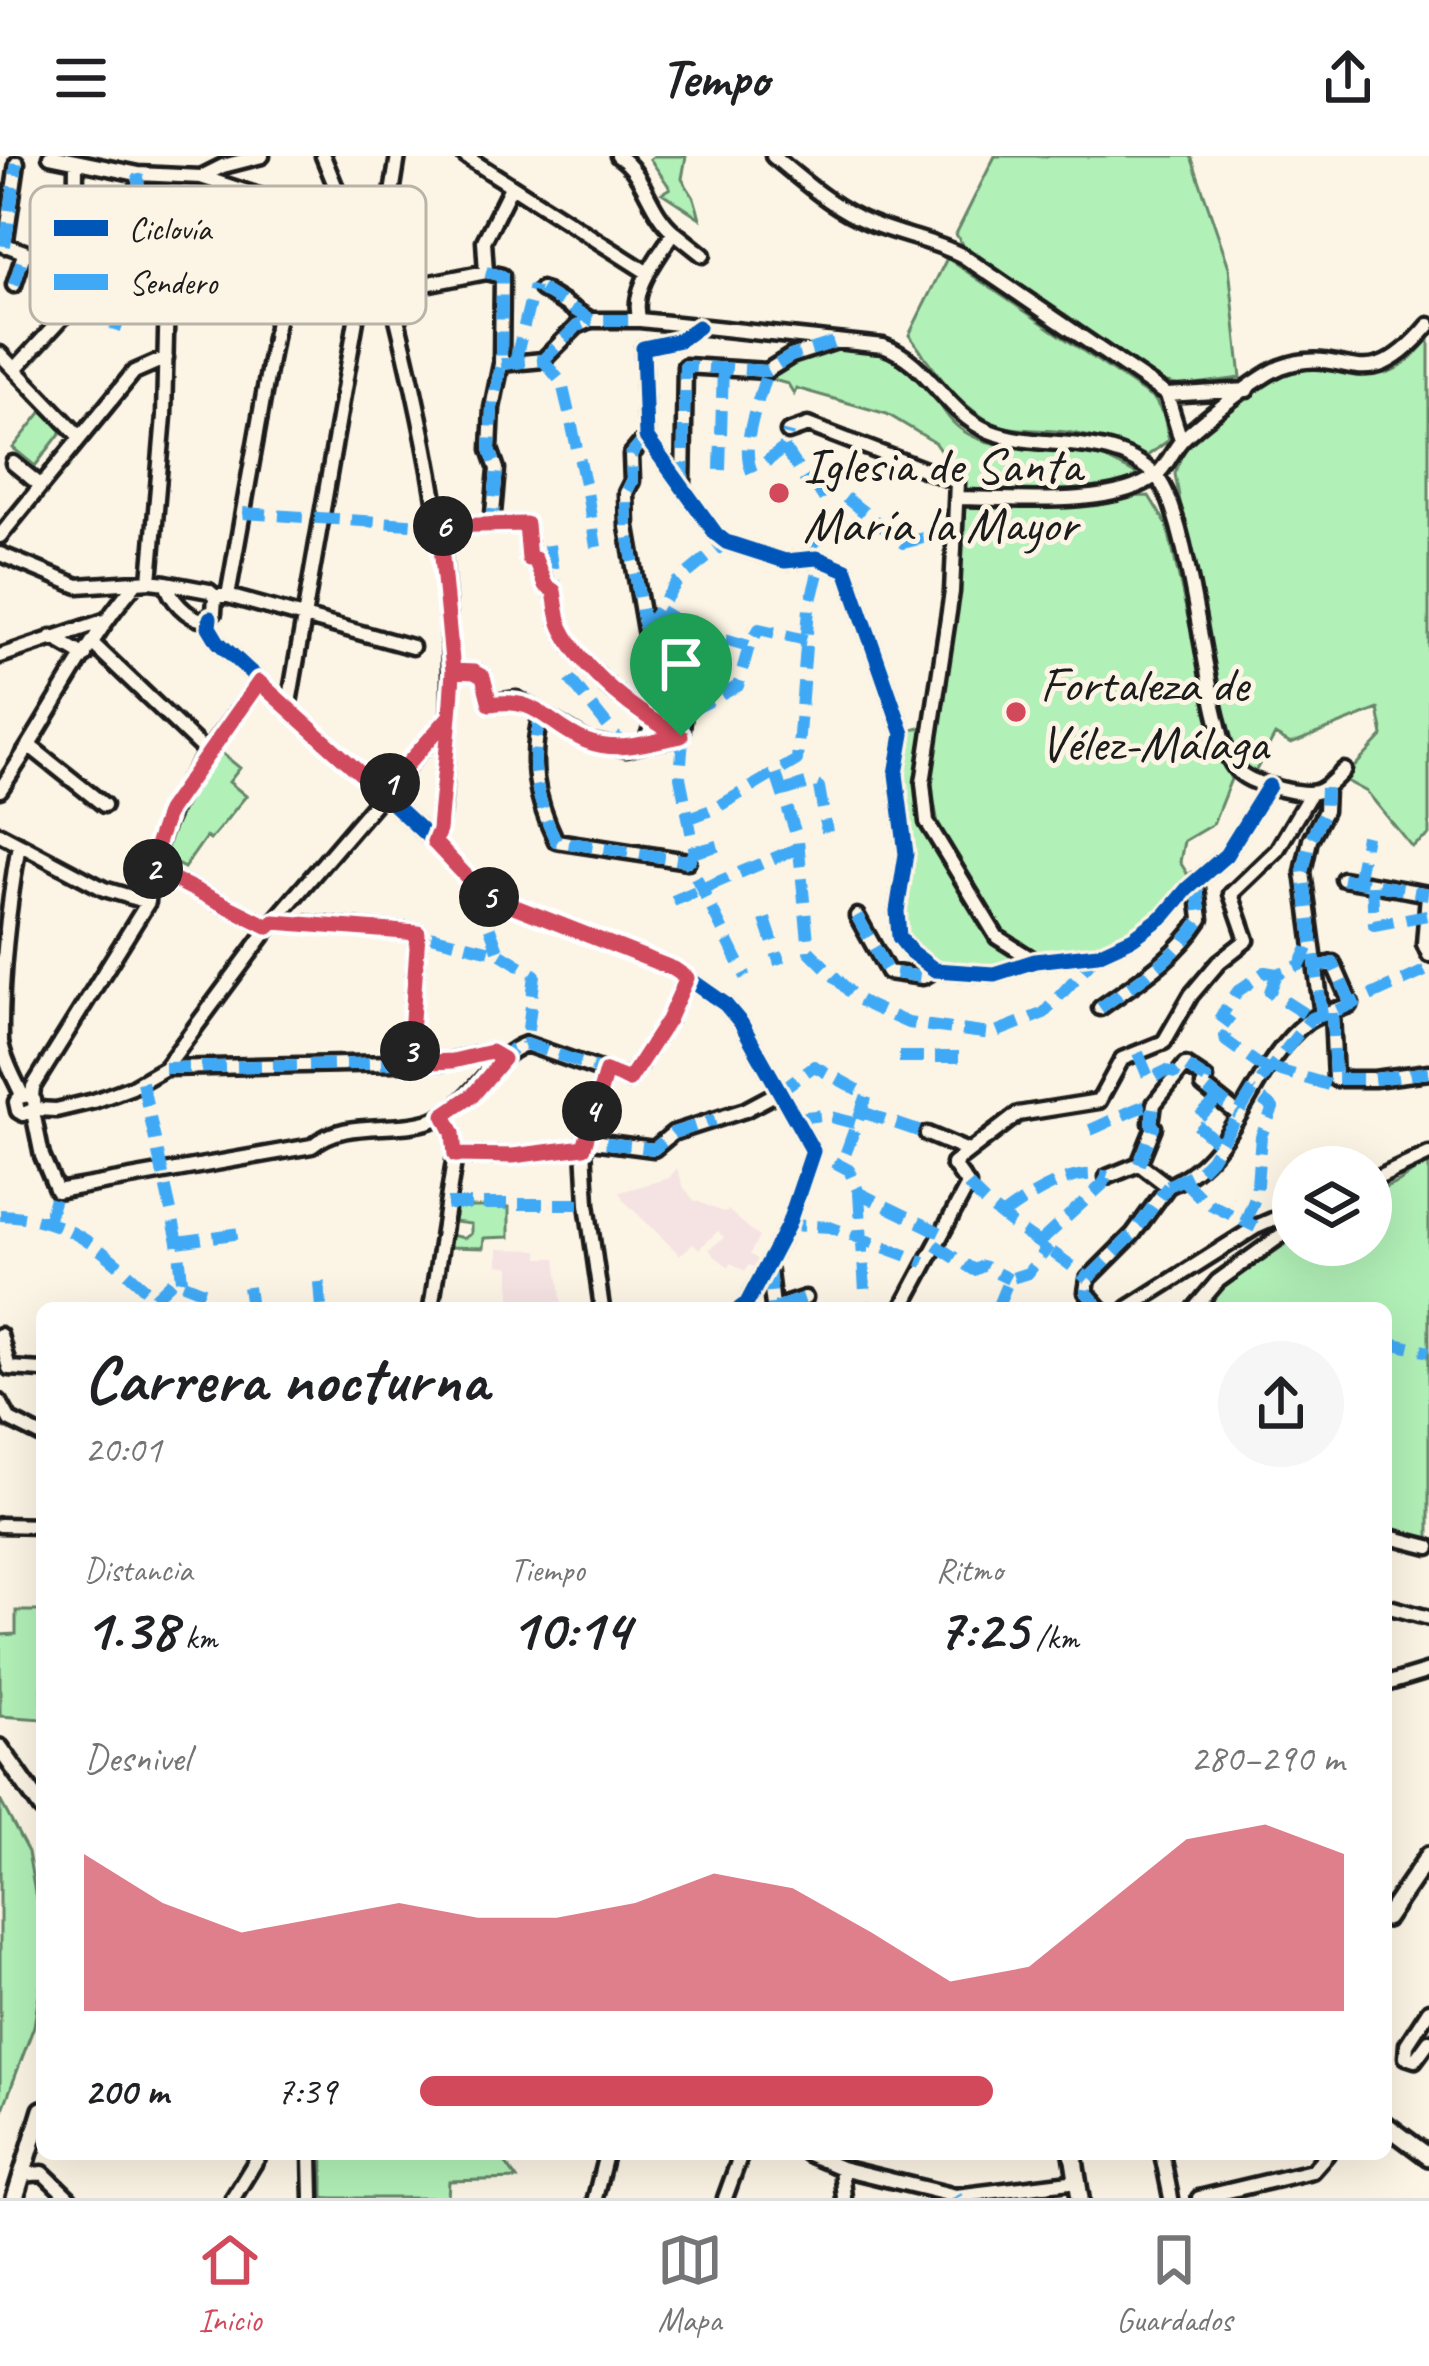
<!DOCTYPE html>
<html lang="es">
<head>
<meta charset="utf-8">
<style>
  body { margin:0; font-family:Caveat,sans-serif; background:#f6f6f6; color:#202124; height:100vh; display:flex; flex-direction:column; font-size:45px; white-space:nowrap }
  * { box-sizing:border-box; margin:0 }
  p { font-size:39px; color:#757577 }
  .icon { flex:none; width:66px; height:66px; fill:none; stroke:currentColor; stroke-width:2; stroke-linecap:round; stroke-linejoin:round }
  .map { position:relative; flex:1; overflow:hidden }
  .side { position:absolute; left:36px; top:1146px; width:1356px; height:858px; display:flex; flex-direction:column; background:#fff; border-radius:18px; box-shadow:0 12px 48px #0002 }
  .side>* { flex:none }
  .buttons { position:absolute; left:1272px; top:990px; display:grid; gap:24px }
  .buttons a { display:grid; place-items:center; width:120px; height:120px; border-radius:50%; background:#fff; box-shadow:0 12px 48px #0002; font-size:60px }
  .pin { position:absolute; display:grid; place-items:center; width:102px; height:102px; color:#fff; margin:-123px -51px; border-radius:50% 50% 50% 0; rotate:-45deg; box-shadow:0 0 12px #0007 }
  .pin .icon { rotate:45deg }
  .km { position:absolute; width:60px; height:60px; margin:-30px; border-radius:50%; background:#222; color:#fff; font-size:33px; line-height:60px; text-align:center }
  .round { display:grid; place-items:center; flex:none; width:126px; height:126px; border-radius:63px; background:#f6f6f6 }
  .summary { display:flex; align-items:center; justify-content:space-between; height:204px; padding:0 48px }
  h1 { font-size:66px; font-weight:700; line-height:90px }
  .figures { display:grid; grid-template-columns:repeat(3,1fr); gap:18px; height:204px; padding:12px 48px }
  .figures div { display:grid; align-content:center }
  .figures b { font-size:60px; font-weight:700 }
  .figures small { font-size:33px; font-weight:400 }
  .figures p { font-size:33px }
  .chart { height:336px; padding:24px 48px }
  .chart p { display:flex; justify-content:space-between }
  .chart svg { width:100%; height:216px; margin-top:12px; fill:#d1495b; opacity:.7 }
  ul { padding:0 48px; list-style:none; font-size:39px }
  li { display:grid; grid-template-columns:192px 144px 1fr; align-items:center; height:90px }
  li i { height:30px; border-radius:15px; background:#d1495b }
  header { display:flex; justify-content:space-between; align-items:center; height:156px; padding:0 48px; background:#fff; font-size:54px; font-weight:700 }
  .tab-bar { display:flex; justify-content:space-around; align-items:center; height:168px; border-top:3px solid #e0e0e0; background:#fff; font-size:33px; color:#757577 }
  .tab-bar a { display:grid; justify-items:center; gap:6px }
  .tab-bar .selected { color:#d1495b }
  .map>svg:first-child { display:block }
</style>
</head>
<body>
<header><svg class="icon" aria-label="menu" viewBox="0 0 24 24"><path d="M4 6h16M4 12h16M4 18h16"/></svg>Tempo<svg class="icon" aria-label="share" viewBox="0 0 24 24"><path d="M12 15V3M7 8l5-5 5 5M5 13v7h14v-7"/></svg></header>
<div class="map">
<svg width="1429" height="2042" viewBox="0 0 1429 2042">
  <rect width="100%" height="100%" fill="#fcf5e5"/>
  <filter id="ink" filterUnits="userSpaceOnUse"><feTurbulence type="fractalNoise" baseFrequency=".00833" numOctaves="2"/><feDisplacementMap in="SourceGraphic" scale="24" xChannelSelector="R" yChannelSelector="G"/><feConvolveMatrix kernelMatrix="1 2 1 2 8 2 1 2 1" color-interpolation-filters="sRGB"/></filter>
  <g filter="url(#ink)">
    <path fill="#f5e3e3" d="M 677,1012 L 684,1032 L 694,1044 L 726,1057 L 728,1054 L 759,1081 L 750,1098 L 762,1106 L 758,1114 L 749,1109 L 745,1115 L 731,1107 L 729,1111 L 713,1099 L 709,1093 L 724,1082 L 718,1075 L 699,1093 L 693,1088 L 680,1099 L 624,1045 L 620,1036 L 669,1022 Z
      M 498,1093 L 538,1094 L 539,1102 L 556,1102 L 562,1149 L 510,1146 L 510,1111 L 498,1109 Z"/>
    <path fill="#b1f0b7" stroke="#66866a" stroke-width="3" d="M 654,0 L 686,0 L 682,23 L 694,42 L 700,62 L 662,37 L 670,32 L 650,3 Z
      M 995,0 L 1191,0 L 1229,111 L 1241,222 L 1180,230 L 1158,225 L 965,94 L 956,78 Z
      M 947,102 L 1155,244 L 1164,260 L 1169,284 L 1147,300 C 1120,290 1094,280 1066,276 C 1039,272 1009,278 984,262 C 952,242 931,209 909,179 Z
      M 1429,182 L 1429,679 L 1412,691 L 1367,636 L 1343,623 L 1383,580 L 1378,553 L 1291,588 L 1275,579 L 1255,616 L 1241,610 L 1213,526 L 1175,318 C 1178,309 1180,300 1186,292 C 1200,273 1279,214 1302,212 C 1361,208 1380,244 1429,182 Z
      M 838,191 C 879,196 910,202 934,240 C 946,258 952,270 972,280 C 1006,297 1048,285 1084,294 C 1101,299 1120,310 1136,318 L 1121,341 L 1149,340 L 1167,369 L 1219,599 L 1231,623 L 1213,668 L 1184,685 L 1180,706 L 1190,722 L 1160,758 L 1107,788 L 1080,795 L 1032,796 L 1003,775 L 938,667 L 931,631 L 961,416 L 966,332 L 934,286 L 887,258 L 796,232 L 794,238 L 788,228 L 770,223 L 770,218 L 800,200 Z
      M 43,254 L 62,275 L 35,310 L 13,292 Z
      M 927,570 L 923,669 L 992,784 L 1018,802 L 1017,807 C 980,814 900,820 904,761 C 905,743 913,724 914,705 C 915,677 905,649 904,621 C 904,604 913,592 908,575 Z
      M 218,594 L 240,612 L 229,626 L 246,640 L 210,684 L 206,681 L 184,712 L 160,699 L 172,656 Z
      M 1429,1004 L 1429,1383 L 1386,1370 L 1386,1152 L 1203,1152 L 1215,1137 L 1293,1083 L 1293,1089 L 1371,1089 L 1371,1038 L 1399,1026 Z
      M 457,1051 L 509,1051 L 509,1081 L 484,1082 L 483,1092 L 448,1091 L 450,1079 L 464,1082 L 471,1078 L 471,1068 L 454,1066 Z
      M 16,1455 L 42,1455 L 42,1563 L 0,1560 L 0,1479 L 16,1478 Z
      M 0,1644 L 28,1696 L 42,1777 L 42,1819 L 34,1870 L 0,1961 Z
      M 323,1998 L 499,1998 L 517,2023 L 449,2025 L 448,2042 L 323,2042 Z"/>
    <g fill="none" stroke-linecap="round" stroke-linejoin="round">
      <defs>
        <path id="minor" d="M 50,0 L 138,18 L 201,21 L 223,10 L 262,0
          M 323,0 L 357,83 L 365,93 L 366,131
          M 465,0 L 648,117
          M 618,0 C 645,17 648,55 674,76 C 659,100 629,135 640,164
          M 773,0 C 800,22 826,46 857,61 C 890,78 929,82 963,100 L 1167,239 L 1247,234
          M 138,18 L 143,137
          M 201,21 L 293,51 L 357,83
          M 674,76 L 703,99
          M 0,87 L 130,135 L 167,139 L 247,131 L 361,136
          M 5,90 L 17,7
          M 486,116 L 484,85 L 511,31
          M 14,129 L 24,98
          M 385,130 L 383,93 L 398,0
          M 541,133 L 591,164 L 640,164 L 883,190 C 929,206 945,257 989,275 C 1041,296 1109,275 1155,319 C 1186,348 1203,515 1218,566 C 1222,582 1226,604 1239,616 C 1250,626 1267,629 1281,633 C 1315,641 1320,639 1344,614
          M 390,135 C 429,288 462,446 446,605 C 443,631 444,661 434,686
          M 390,135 L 486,116 L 502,120 L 501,208 L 492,252 L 490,293 L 497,313 L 492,369
          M 698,171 L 680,184 L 643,192 L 646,281 L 716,378 L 726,386 L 785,405 L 817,402 L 846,414 L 903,578 L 896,618 L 906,698 L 897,755 L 899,781 L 911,796 L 935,814 L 994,818 L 1035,805 L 1098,798 L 1133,782 L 1165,759 L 1187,733 L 1226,699 L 1269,630
          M 0,198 L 79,280
          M 501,208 L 543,204 L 577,170 L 591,164
          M 15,213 L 63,161 L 75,116 L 76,6
          M 1167,239 L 1181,284
          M 788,276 L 808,269 L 957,326 L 952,436 L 923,627 L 927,666 L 997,781 L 1035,805
          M 646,281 L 631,299 L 632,325 L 626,337 L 627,371 L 645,474 L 655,511 L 686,543 L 681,580
          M 13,307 L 40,329
          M 683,331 L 685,210 L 767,215 L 791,200 L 837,185
          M 957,342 C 1008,342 1116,353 1156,319 C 1168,310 1173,292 1184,282 C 1202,265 1259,220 1281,211 C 1349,185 1360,250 1429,169
          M 439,370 L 526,368 L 529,403 L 535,403 L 546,429 L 554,435 C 556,446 557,462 562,472 C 584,517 638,559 681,580
          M 0,380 L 134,216 L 166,202
          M 0,398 L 78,430 L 150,425 L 166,427
          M 150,425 L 164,260 L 167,139
          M 166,427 L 209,435 L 215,440 L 214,457 L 204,464 C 187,462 170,443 166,427 Z
          M 215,440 L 228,440 L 412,491
          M 228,440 L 283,131
          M 210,462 L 209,471 L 218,486 L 434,686 L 483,738 L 675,813 L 725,848 L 741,867 L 813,995 L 788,1069 L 747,1147 L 740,1152
          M 52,481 L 85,500
          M 92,487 L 208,598
          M 0,500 L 104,465
          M 453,515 L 474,516 L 483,521 L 490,547 L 517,543 L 587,585 L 626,593 L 645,588
          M 288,553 L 361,136
          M 541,558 C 529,605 535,642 556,685 L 688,705
          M 653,567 L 645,588 L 680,581
          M 31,591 L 104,649
          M 0,634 C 47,567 82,490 135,428
          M 0,678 L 104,733 L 148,746
          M 19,688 C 8,752 0,821 1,886 C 4,905 15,923 22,939
          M 150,711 L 269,771
          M 1343,723 L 1429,738
          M 1428,738 L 1424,788 L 1429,799
          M 857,760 L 888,816 L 923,821 L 935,814
          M 274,765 L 418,777 L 409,907
          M 1100,852 C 1138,825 1175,803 1201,763 L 1196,724
          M 1332,857 L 1335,923 L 1374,923 L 1429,916
          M 1322,859 L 1303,716 L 1310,684 L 1325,655 L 1326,632
          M 165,912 L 444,906 L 491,896 L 503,903
          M 32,941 L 33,931 L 148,746 C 152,655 209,597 259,526
          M 35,953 L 34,944 L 29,939 L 20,941 L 16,946 L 18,955 L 23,958 L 35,953 L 56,954 L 94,945 L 132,931 L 165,912 L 274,765 L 450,560
          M 33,956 L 42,1000 L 57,1035 L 312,990 C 347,960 400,980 440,961 C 475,943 493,899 526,888 L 629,924 L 668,864 L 687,822
          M 927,978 L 968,995
          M 585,984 L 654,993 L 673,977 L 745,954 L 777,937
          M 455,999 L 513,1000 L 584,991
          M 1139,1008 L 1154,971 L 1151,967 L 1154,948 L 1185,909 L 1206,923 L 1203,930 L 1238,958
          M 1139,1008 L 1168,1030
          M 1107,1021 L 1139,1008
          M 1371,1025 L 1429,998
          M 1168,1030 C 1239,1001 1249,911 1307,866 C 1319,857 1337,855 1351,848 L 1333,807 L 1318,811
          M 768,1108 L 773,1150 L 781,1152
          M 781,1150 L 805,1142
          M 431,1152 L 455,999 L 453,977 L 444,959
          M 602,1152 L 587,1048 L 584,991 L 606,915
          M 902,1152 L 968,1029 L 953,1008 L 1018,958 L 1099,945 L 1122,903 L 1164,886 L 1191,839 L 1219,806 L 1247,784 L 1231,738 L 1277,694 L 1309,640
          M 1100,1152 L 1086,1136 L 1088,1123 L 1133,1078 L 1168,1030
          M 1128,1152 L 1256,1071 L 1293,1055
          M 1195,1152 L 1218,1125 L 1293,1071
          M 0,1179 L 9,1212
          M 9,1212 L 42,1214
          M 0,1246 L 10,1264 L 42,1280
          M 0,1369 L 42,1370
          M 1386,1380 L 1429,1391
          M 1386,1450 L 1429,1462
          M 1386,1528 L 1429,1515
          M 1429,1854 L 1407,1888 L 1406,1901 L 1415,1904 L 1429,1885
          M 311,1998 L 312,2042
          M 808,1998 L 841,2012 L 956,2040 L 1078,2025
          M 1162,1998 L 1171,2042
          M 841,2012 L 844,2042
          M 22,2019 L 43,2017 L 69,2042
          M 233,2042 L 260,1998
          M 595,2042 L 606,1998
          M 725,2042 L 741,1998
          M 1199,2042 L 1312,2015 L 1327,1998"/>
        <path id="tertiary" d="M 0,1592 L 42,1652
          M 1386,1762 L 1429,1699
          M 1386,1969 L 1429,2001
          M 1073,1998 L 1080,2042
          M 15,2042 L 42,1954"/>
      </defs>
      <use href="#minor" stroke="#1c1c1c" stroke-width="21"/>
      <use href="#tertiary" stroke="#1c1c1c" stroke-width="24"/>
      <use href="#minor" stroke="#fcf5e5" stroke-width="12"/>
      <use href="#tertiary" stroke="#fcf5e5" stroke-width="15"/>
      <path stroke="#3fa9f5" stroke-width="12" stroke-dasharray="24 12" stroke-linecap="butt" d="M 138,18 L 143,137
        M 5,90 L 17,7
        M 486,116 L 502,120 L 501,208 L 492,252 L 490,293 L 497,313 L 492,369
        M 14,129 L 24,98
        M 541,133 L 591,164 L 640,164
        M 115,175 L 130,135
        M 543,204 L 562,227 L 587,336 L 596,391
        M 515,206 L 534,130
        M 501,208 L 543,204 L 577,170 L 591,164
        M 646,281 L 631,299 L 632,325 L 626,337 L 627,371 L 645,474 L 655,511 L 686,543 L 680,621 L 695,696 L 688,705 L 746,821
        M 784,292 L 810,331
        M 766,306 L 784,292 L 788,276
        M 720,314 L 723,210
        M 752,316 C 739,288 760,243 767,215
        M 683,331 L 685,210 L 767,215 L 791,200 L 844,183
        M 816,341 L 832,331 L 903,387 L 923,382
        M 243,357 L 439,370 L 526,368 L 529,403 L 535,403 L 546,429 L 554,435
        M 549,389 L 561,471 L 585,503
        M 809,401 L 825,357
        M 660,455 L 693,474 L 749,490
        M 645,474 L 677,426 L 726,386
        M 570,523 L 626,593
        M 688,551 L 702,549 L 738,530 L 749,490 L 759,473 L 806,484
        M 541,558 C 529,605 535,642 556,685 L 688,705
        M 776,618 L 798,684 L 809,795 L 856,842 L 870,850 L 908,867 L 991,878 L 1044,857 L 1098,798
        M 783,635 L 809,627 L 819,631 L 827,676
        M 382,637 L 450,560
        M 687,663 L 714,653 L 797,604 L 809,452 L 818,417
        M 695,696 L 721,689
        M 150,711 L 269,771
        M 1343,723 L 1428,738
        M 1357,726 L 1366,680
        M 1372,729 L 1374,769 L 1427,759
        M 483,738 L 480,745 L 499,797
        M 673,745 L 798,692
        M 857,760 L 888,816 L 923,821 L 935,814
        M 765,763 L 780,808
        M 1318,811 L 1333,807 L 1351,848
        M 1277,818 L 1270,836 L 1311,862
        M 1100,852 C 1138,825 1175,803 1201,763 L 1196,724
        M 1332,857 L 1335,923
        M 1322,859 L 1303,716 L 1310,684 L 1325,655 L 1326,632
        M 1138,897 L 1149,923 L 1166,915 L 1175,917 L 1185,909 L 1206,923 L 1203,930 L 1238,958
        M 899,901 L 969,901
        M 409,907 L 418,777 L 499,797 L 535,819 L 526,888
        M 165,912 L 444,906 L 491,896 L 503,903
        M 1271,912 L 1329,929 L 1335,923 L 1374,923 L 1429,916
        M 1268,915 L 1226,885 L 1225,880 L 1233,869 L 1221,860 L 1238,835 L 1265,816 L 1277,818 L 1300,809 L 1310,788
        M 142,926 L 178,1086 L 182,1124
        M 777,937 L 814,910 L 867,939 L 841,1010
        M 1217,944 L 1194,966 L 1220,989
        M 862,956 L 927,978
        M 444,959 L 473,939 L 512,893 L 526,888 L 606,915 L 585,984 L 654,993 L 673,977 L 715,964
        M 796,962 L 823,959 L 858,968
        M 1090,974 C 1106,968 1141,948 1154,948
        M 455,999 L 513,1000 L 584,991
        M 834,1006 L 849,1014 L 859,1037 L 941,1077
        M 1139,1008 L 1154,971 L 1151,967 L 1154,948
        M 1183,1024 L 1204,1045 L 1256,1071
        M 968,1029 C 1001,1067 1049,1090 1088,1123
        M 1168,1030 L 1199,1015 L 1211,1003 L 1252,936 L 1311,862 L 1332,857 L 1429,813
        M 859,1037 L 866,1152
        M 447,1048 L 587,1048
        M 0,1059 C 78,1061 112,1104 166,1152
        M 1003,1059 C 1029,1040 1074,1010 1107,1021
        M 782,1064 L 788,1069 L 830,1071 L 924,1106
        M 48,1066 L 57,1035
        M 1245,1066 L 1256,1040 L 1261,980 L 1273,952 L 1252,936
        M 178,1086 L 248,1076
        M 1040,1086 L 1102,1029 L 1107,1021
        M 935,1089 L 974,1114 L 983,1110 L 1009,1123
        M 769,1112 L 773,1150 L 781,1152
        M 319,1126 L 321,1152
        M 248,1131 L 251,1152
        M 155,1142 L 174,1124 L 204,1136
        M 781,1150 L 805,1142
        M 997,1152 L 1009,1123 L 1028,1117 L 1049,1090
        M 1100,1152 L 1086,1136 L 1088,1123 L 1133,1078 L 1168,1030
        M 1386,1186 L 1429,1196
        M 956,2040 L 957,2042"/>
      <defs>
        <path id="cycleway" d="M 698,171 L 680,184 L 643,192 L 646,281 L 716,378 L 726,386 L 785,405 L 817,402 L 846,414 L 903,578 L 896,618 L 906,698 L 897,755 L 899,781 L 911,796 L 935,814 L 994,818 L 1035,805 L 1098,798 L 1133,782 L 1165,759 L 1187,733 L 1226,699 L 1269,630
          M 210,462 L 209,471 L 218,486 L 434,686 L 483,738 L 675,813 L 725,848 L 741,867 L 813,995 L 788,1069 L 747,1147 L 740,1152"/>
      </defs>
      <use href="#cycleway" stroke="#fcf5e5" stroke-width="22"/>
      <use href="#cycleway" stroke="#0057b8" stroke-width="15"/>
    </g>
  </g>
  <g fill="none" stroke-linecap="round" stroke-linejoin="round" filter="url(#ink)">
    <defs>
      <path id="route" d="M 681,580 C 648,586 619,598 586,585 C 545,568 539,540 490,548 L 483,521 L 474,516 L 453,515 L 450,560 L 382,637 L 259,526 L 168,655 L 149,711 L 269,771 L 274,766 L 418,777 L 409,907 L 453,905 L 491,896 L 503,903 L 473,939 L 444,959 L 453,977 L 455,999 L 513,1000 L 584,991 L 606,915 L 629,924 L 668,864 L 687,822 L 674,813 L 483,738 L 434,686 L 439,674 C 443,621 451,568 453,515 L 439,370 L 526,368 L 529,403 L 535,403 L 545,429 L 554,435 C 556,446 557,462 562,472 C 584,517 638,559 681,580"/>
    </defs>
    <use href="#route" stroke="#fff" stroke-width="24"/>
    <use href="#route" stroke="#d1495b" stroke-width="15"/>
  </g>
  <g fill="#d1495b" stroke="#fcf5e5" stroke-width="4.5">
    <circle cx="779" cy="337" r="12"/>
    <circle cx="1016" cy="556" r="12"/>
  </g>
  <g text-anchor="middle" stroke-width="10" stroke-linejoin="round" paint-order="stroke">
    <g font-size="51" fill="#1c1c1c" stroke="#fcf5e5" text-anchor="start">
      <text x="803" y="326">Iglesia de Santa<tspan x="803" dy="59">María la Mayor</tspan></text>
      <text x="1040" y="545">Fortaleza de<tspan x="1040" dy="59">Vélez-Málaga</tspan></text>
    </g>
  </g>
  <rect x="30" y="30" width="396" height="138" rx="18" fill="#fcf5e5" stroke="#b9b4a9" stroke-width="3"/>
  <rect x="54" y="64" width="54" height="16" fill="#0057b8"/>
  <rect x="54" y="118" width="54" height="16" fill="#3fa9f5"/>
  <g font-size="33" fill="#1c1c1c">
    <text x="129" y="84">Ciclovía</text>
    <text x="129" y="138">Sendero</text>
  </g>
</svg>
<div class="buttons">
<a><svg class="icon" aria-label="layers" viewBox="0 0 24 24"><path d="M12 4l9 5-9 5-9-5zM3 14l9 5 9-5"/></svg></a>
</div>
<div class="pin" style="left:681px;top:580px;background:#1e9e55"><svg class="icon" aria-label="arrive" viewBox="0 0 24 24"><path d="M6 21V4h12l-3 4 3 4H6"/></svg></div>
<b class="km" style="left:390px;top:627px">1</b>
<b class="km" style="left:153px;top:713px">2</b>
<b class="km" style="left:410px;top:895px">3</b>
<b class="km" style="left:592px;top:955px">4</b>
<b class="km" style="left:489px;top:741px">5</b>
<b class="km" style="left:443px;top:370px">6</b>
<section class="side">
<div class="summary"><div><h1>Carrera nocturna</h1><p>20:01</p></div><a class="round"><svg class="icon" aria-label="share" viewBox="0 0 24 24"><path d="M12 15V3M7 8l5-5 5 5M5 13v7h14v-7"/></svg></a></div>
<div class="figures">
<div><p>Distancia</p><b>1.38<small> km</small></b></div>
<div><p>Tiempo</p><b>10:14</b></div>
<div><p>Ritmo</p><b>7:25<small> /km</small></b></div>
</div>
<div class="chart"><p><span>Desnivel</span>280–290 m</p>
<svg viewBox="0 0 160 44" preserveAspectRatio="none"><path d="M0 44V12L10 22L20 28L30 25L40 22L50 25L60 25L70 22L80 16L90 19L100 28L110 38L120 35L130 22L140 9L150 6L160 12V44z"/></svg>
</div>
<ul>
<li><b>200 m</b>7:39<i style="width:62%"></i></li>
</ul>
</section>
</div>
<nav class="tab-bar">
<a class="selected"><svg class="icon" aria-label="home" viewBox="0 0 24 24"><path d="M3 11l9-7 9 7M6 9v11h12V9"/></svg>Inicio</a>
<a><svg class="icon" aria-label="map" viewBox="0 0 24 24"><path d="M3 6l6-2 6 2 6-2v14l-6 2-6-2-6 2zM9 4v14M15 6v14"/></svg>Mapa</a>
<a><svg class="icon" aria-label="saved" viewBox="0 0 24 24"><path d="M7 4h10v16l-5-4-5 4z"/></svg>Guardados</a>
</nav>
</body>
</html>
